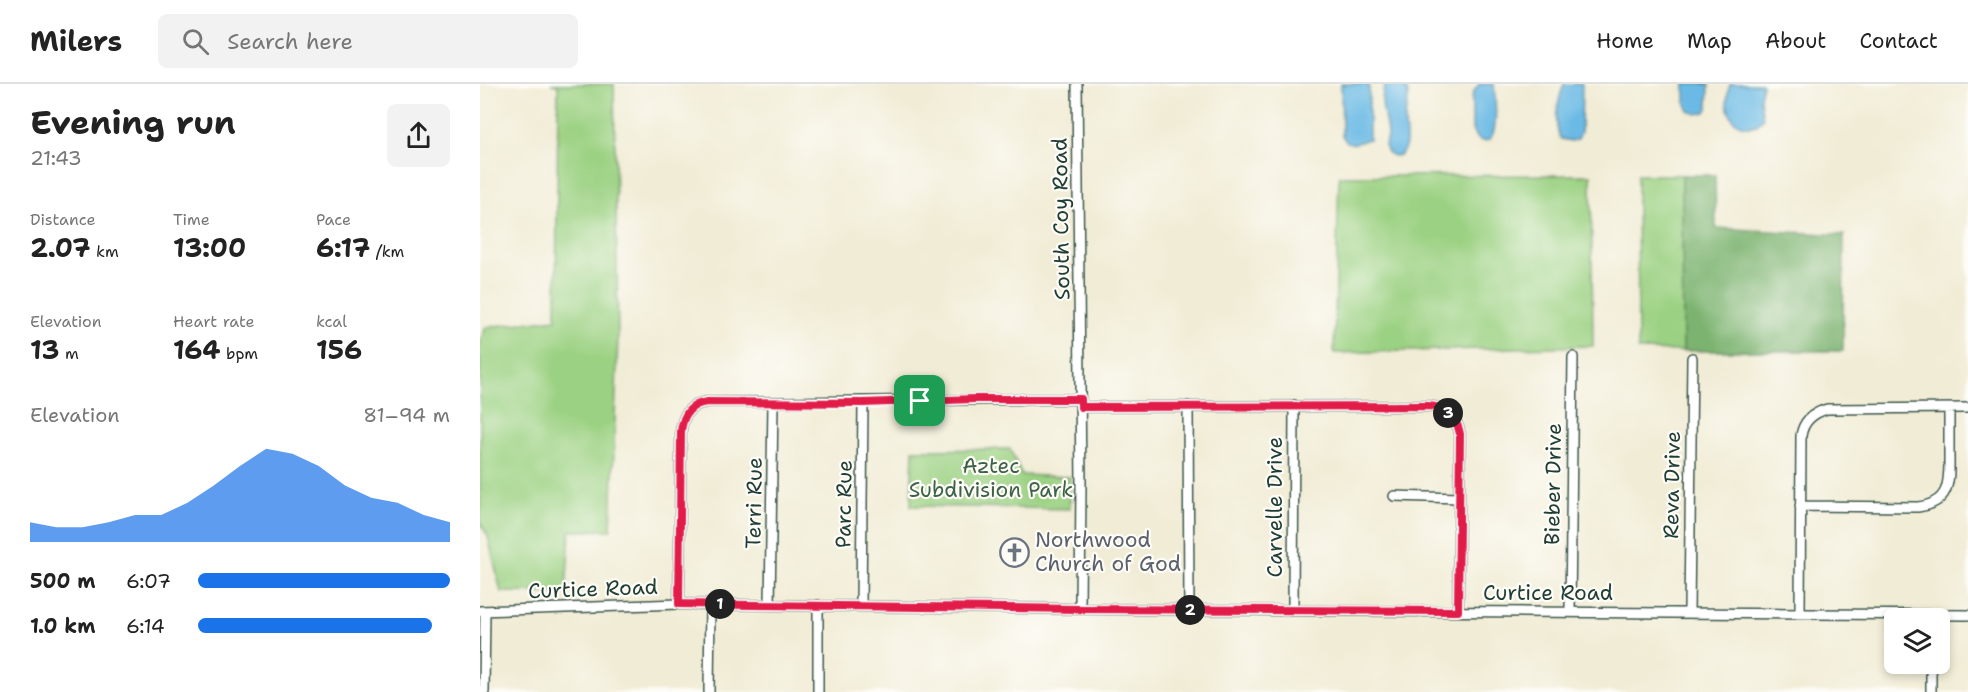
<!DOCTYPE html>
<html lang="en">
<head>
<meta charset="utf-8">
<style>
  body { margin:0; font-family:"Shantell Sans",sans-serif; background:#f2f2f2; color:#222; height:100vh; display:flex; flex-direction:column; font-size:22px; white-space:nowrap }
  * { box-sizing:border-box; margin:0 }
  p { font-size:20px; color:#767676 }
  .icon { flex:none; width:33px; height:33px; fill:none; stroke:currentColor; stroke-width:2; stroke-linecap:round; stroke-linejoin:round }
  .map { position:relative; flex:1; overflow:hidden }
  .details { display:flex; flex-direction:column; background:#fff; width:480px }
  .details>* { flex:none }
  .fabs { position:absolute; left:1404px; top:524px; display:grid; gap:12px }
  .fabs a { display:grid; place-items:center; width:66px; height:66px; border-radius:9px; background:#fff; box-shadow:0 3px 9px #0003; font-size:30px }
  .pin { position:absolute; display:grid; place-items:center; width:51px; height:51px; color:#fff; margin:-26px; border-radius:12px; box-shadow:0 3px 9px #0006 }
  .km { position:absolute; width:30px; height:30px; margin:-15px; border-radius:50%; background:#222; color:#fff; font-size:16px; line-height:30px; text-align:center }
  .round { display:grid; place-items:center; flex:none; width:63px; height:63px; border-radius:9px; background:#f2f2f2 }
  .head { display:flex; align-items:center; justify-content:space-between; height:102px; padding:0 30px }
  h1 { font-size:33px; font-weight:700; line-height:45px }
  .stats { display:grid; grid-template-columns:repeat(3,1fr); gap:9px; height:102px; padding:6px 30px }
  .stats div { display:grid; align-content:center }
  .stats b { font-size:26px; font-weight:700 }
  .stats small { font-size:16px; font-weight:400 }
  .stats p { font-size:16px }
  .chart { height:168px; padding:12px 30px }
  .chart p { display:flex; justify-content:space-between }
  .chart svg { width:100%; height:108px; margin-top:6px; fill:#1a73e8; opacity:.7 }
  ul { padding:0 30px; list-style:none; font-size:20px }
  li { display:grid; grid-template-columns:96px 72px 1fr; align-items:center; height:45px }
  li i { height:15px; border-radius:8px; background:#1a73e8 }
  header { display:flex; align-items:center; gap:36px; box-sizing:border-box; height:84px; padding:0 30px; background:#fff; border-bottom:2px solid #e0e0e0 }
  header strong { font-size:28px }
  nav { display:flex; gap:33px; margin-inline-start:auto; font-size:21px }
  .search { width:420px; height:54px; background:#f2f2f2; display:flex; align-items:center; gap:15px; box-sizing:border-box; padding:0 21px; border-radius:9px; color:#767676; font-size:22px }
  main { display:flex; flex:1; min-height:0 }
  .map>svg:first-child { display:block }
</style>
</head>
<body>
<header>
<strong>Milers</strong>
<div class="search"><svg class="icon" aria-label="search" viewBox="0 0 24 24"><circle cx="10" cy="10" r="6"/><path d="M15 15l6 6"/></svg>Search here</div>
<nav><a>Home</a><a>Map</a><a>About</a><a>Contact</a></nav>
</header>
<main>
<section class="details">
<div class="head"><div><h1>Evening run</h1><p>21:43</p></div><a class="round"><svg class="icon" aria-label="share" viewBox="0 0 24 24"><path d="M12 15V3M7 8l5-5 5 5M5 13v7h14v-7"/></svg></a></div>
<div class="stats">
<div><p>Distance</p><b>2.07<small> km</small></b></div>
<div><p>Time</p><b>13:00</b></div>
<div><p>Pace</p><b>6:17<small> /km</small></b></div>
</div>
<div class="stats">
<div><p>Elevation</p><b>13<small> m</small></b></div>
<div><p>Heart rate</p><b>164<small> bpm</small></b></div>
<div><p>kcal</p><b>156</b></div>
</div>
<div class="chart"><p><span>Elevation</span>81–94 m</p>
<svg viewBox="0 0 160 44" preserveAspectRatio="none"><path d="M0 44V36L10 38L20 38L30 36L40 33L50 33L60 28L70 21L80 13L90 6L100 8L110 13L120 21L130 26L140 28L150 33L160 36V44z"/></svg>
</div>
<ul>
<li><b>500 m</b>6:07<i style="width:100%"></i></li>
<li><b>1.0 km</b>6:14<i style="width:93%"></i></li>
</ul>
</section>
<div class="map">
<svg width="1488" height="608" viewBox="0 0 1488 608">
  <rect width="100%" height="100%" fill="#fdfcf7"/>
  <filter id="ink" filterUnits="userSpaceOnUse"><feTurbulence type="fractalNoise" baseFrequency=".0167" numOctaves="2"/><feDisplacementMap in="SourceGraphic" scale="12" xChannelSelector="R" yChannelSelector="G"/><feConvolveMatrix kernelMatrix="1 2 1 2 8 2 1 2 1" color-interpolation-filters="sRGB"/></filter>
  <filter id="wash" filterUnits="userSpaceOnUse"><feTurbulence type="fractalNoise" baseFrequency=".008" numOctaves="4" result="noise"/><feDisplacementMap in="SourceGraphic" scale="24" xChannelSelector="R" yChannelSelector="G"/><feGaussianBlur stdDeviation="1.35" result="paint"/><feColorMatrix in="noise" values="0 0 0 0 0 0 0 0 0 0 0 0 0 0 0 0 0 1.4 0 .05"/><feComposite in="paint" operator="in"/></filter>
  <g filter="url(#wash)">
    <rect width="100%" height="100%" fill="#f1ecd5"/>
    <path fill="#9bd182" stroke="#5d875b" stroke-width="1.5" d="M 71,0 L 134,0 L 138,251 L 131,446 L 90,447 L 86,509 L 21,508 L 8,452 L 0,439 L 0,258 L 6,243 L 76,235 L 78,1 Z
      M 1111,91 L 1113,262 L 854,269 L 859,92 Z
      M 1157,91 L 1202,91 L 1203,267 L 1158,266 Z
      M 530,365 L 542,391 L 590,393 L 590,425 L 431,422 L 433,366 Z"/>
    <path fill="#7cb370" stroke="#4e7852" stroke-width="1.5" d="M 1202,91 L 1235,91 L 1236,144 L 1364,151 L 1363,267 L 1203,267 Z"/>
    <path fill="#6bbae5" stroke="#457c8c" stroke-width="1.5" d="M 861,0 L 889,0 L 889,55 C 879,59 867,64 862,51 Z
      M 907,0 L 923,0 C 934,14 924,23 925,38 C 925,50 930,61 920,71 L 914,72 L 909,70 L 905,62 C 905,59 906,55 907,52 C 907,36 896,15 907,0 Z
      M 999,0 L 1014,0 C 1015,14 1019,47 1009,56 L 1002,57 L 996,53 L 992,46 L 992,15 L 993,9 Z
      M 1084,0 L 1102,0 L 1101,48 L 1098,55 L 1092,57 L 1081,55 C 1072,38 1078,17 1084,0 Z
      M 1205,0 L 1229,0 L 1228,24 L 1226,28 L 1217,30 L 1209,27 L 1205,18 Z
      M 1250,0 L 1282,0 L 1280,15 L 1283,34 L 1277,41 C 1249,48 1243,21 1250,0 Z"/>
  </g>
  <g filter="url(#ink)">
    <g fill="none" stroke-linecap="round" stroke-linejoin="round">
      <defs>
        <path id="minor" d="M 597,0 L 601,399 L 600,525
          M 708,322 L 709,526
          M 601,323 L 948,322 C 965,323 977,333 980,350 L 978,527
          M 914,412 L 979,414
          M 1320,422 L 1438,423 C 1472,419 1469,395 1469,369 C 1469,354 1469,340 1469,325
          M 199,520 L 201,347 C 203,331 210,320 227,318 C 352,319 476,315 601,315
          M 290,521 L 293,319
          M 381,522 L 383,319
          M 813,526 L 814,321
          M 0,527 L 199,520 L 600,525 L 1488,531
          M 1090,527 L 1093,273
          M 1209,528 L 1212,274
          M 1320,529 L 1321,352 C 1323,337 1333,329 1347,325 L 1488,324
          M 4,608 L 5,527
          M 229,608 L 230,520
          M 338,608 L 338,521
          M 1451,608 L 1451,579"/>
      </defs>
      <use href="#minor" stroke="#3e574c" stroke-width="12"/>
      <use href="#minor" stroke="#fff" stroke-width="9"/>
    </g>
  </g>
  <g fill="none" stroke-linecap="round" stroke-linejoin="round" filter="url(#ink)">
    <defs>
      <path id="route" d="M 494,315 L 601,315 L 601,323 L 948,322 C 965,323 977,333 980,350 L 978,527 L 600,525 L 199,520 L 201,347 C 203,331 210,320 227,318 L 383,319 Z"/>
    </defs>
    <use href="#route" stroke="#fff" stroke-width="12"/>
    <use href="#route" stroke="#e11d48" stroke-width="8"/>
  </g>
  <defs>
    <symbol id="church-ring" viewBox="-11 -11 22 22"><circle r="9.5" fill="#fdfcf7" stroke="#6b7280" stroke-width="1.5"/><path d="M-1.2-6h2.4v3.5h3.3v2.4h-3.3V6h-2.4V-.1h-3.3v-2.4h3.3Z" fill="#6b7280"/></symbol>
  </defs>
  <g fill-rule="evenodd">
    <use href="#church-ring" x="518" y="452" width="33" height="33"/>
  </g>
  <g text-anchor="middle" stroke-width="4.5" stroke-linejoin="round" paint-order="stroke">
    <g font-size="21" fill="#1f3d34" stroke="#fdfcf7">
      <text transform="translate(581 135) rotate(-91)" y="7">South Coy Road</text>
      <text transform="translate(1073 400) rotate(-89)" y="7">Bieber Drive</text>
      <text transform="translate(1192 401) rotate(-89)" y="7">Reva Drive</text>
      <text transform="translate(274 419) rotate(-89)" y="7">Terri Rue</text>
      <text transform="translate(364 420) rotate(-89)" y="7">Parc Rue</text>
      <text transform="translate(795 423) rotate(-90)" y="7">Carvelle Drive</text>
      <text transform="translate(113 505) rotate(-2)" y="7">Curtice Road</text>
      <text x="1068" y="516">Curtice Road</text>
    </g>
    <g font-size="21" fill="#3e6248" stroke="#fdfcf7">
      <text x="511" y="389">Aztec<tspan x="511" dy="24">Subdivision Park</tspan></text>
    </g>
    <g font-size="21" fill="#5b616d" stroke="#fdfcf7" text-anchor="start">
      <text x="555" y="463">Northwood<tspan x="555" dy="24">Church of God</tspan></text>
    </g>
  </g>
</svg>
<div class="fabs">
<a><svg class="icon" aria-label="layers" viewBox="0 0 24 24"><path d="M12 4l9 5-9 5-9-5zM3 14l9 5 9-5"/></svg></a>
</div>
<div class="pin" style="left:440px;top:317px;background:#1e9e55"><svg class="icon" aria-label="arrive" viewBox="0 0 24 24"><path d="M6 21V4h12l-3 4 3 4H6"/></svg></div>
<b class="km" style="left:240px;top:520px">1</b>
<b class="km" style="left:710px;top:526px">2</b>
<b class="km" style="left:968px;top:329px">3</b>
</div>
</main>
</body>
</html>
